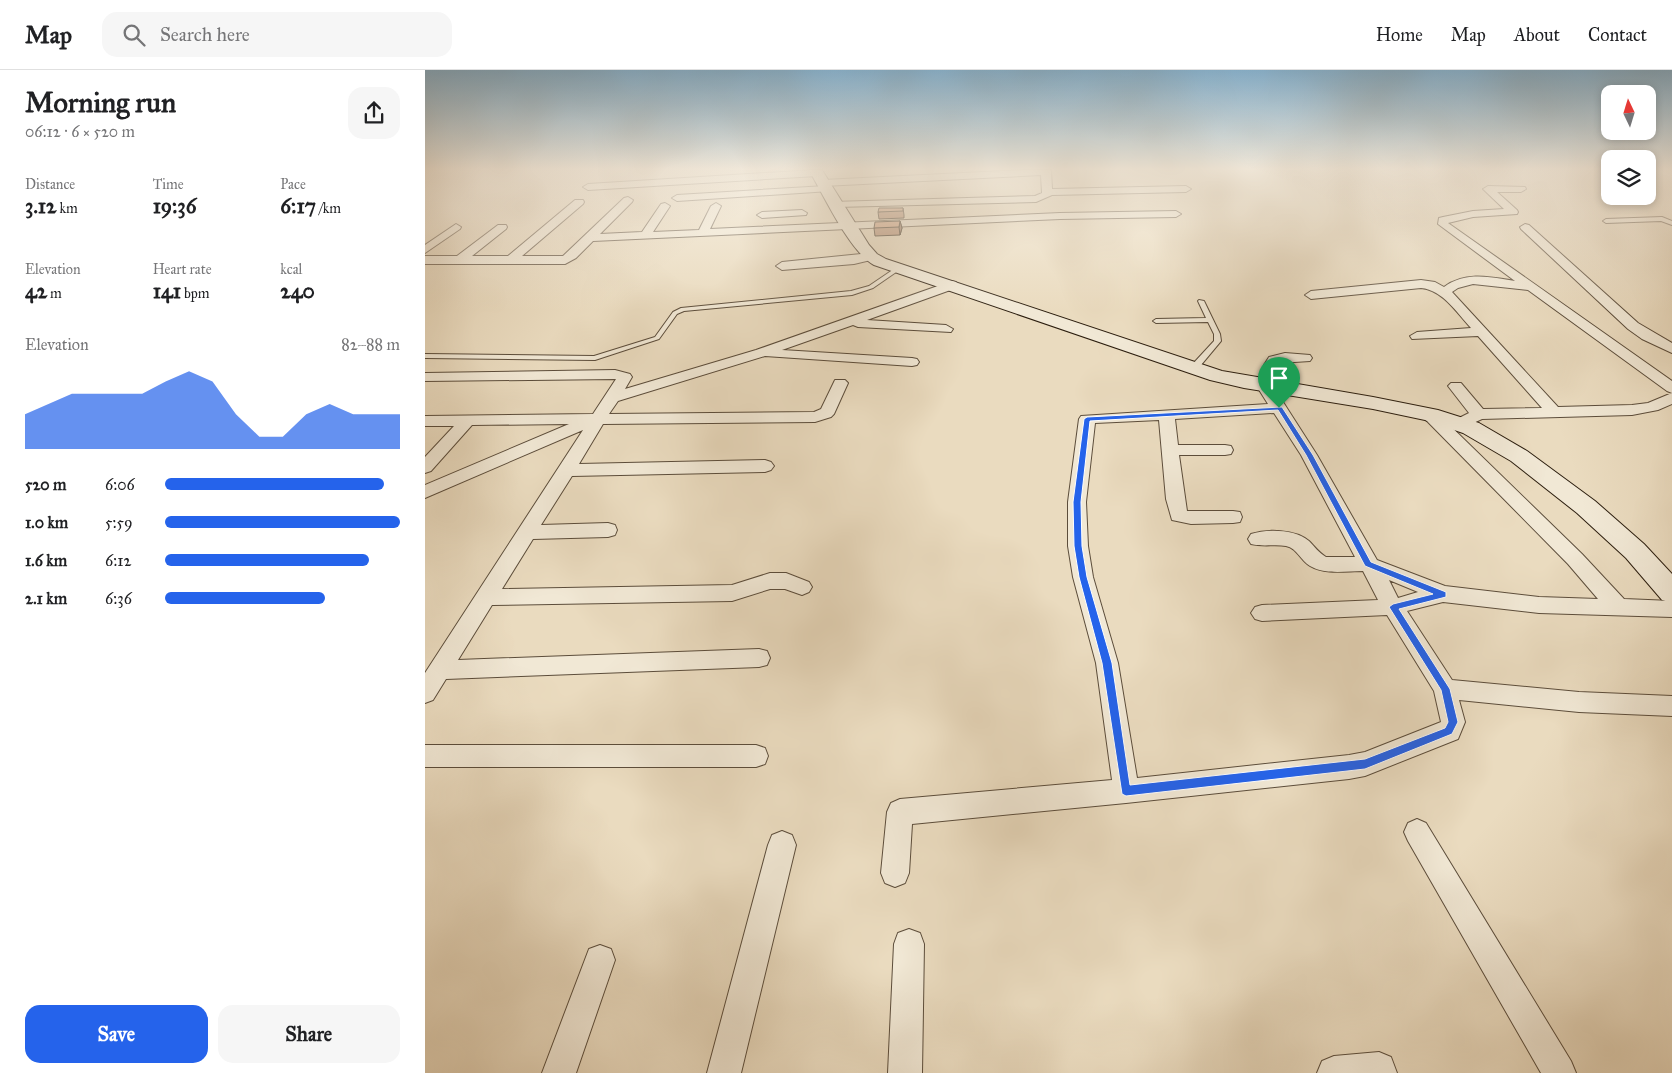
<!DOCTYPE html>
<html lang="en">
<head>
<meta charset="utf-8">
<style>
  body { margin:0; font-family:"IM FELL Great Primer",serif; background:#f6f6f6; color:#202124; height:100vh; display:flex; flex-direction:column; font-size:19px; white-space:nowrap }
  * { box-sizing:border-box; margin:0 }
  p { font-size:16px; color:#757577 }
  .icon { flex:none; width:28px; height:28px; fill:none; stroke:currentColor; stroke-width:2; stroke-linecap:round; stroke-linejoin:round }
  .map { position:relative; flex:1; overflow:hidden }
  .drawer { display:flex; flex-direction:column; background:#fff; width:425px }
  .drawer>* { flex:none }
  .needle { width:32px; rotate:356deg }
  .controls { position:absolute; left:1176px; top:15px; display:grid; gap:10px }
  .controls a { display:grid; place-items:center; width:55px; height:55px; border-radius:10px; background:#fff; box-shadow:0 2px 8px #0003; font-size:25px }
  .pin { position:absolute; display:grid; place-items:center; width:42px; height:42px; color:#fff; margin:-51px -21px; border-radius:50% 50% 50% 0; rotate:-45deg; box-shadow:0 0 5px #0007 }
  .pin .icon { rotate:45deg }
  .round { display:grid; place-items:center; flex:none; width:52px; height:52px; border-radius:15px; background:#f6f6f6 }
  .head { display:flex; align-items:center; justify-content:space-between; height:85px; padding:0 25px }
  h1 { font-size:28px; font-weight:700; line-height:38px }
  .figures { display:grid; grid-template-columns:repeat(3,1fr); gap:8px; height:85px; padding:5px 25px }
  .figures div { display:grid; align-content:center }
  .figures b { font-size:21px; font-weight:700 }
  .figures small { font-size:14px; font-weight:400 }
  .figures p { font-size:14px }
  .chart { height:140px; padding:10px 25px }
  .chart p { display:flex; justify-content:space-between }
  .chart svg { width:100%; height:90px; margin-top:5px; fill:#2563eb; opacity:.7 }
  .cta { display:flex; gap:10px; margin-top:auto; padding:10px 25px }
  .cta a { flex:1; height:58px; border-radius:15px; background:#2563eb; color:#fff; font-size:20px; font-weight:700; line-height:58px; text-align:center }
  .cta a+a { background:#f6f6f6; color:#202124 }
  ul { padding:0 25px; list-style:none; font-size:16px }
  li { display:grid; grid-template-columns:80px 60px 1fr; align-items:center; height:38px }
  li i { height:12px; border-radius:6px; background:#2563eb }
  header { display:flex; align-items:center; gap:30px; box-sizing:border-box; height:70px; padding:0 25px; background:#fff; border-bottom:1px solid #e0e0e0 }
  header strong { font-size:24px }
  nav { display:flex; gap:28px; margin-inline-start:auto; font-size:18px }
  .search { width:350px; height:45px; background:#f6f6f6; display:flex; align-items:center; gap:12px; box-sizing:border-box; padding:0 18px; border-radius:15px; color:#757577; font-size:19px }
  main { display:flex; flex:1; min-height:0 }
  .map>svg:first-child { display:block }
</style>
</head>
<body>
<header>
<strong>Map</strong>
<div class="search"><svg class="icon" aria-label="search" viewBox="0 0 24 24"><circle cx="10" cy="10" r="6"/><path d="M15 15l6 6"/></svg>Search here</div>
<nav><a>Home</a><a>Map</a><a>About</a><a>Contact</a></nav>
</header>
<main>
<section class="drawer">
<div class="head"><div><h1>Morning run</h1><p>06:12 · 6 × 520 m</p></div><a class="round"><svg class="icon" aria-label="share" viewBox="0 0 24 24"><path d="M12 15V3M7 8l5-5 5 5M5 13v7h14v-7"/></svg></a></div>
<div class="figures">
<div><p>Distance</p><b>3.12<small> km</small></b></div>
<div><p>Time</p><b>19:36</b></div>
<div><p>Pace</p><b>6:17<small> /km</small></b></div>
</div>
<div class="figures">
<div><p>Elevation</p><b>42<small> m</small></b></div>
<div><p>Heart rate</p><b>141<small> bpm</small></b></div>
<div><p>kcal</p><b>240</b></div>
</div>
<div class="chart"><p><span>Elevation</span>82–88 m</p>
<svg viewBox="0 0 160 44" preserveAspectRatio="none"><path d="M0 44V27L10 22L20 17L30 17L40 17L50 17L60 11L70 6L80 11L90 27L100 38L110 38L120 27L130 22L140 27L150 27L160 27V44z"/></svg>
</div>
<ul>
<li><b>520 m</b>6:06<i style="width:93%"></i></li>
<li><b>1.0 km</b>5:59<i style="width:100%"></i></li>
<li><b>1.6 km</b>6:12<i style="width:87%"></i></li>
<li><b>2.1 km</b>6:36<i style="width:68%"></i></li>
</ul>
<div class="cta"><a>Save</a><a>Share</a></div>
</section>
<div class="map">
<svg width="1247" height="1003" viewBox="0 0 1247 1003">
  <rect width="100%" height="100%" fill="#eadbbf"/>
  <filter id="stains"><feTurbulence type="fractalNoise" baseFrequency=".004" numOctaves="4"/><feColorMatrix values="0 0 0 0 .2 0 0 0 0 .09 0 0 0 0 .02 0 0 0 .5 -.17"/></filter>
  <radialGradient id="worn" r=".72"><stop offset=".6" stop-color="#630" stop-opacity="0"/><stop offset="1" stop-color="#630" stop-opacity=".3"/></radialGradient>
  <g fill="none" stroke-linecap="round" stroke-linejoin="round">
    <defs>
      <path id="service" d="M 1237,147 L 1247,151 L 1247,155 L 1236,151 L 1181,153 L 1178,151 L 1181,149 Z
        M 472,197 L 477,198 L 448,218 L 427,225 L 259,241 L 252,244 L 234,269 L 170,290 L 0,288 L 0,284 L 169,286 L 230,267 L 248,242 L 256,238 L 426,221 L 444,216 Z
        M 774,230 L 779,231 L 795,264 L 796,271 L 771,301 L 768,301 L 764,299 L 765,297 L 789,271 L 789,264 L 783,252 L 731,253 L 728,251 L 731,249 L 781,248 L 773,231 Z"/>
      <path id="minor" d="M 389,100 L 397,103 L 392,106 L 163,120 L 158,117 L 163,114 Z
        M 597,100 L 626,100 L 627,119 L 761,116 L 766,119 L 761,122 L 627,125 L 611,132 L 411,137 L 406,134 L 407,132 L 610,126 L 617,123 L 616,105 L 398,116 L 393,113 L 398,110 Z
        M 401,116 L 405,117 L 405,121 L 252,131 L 247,128 L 252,125 Z
        M 1063,116 L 1100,117 L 1101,119 L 1096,122 L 1072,122 L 1092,140 L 1093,142 L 1092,144 L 1048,147 L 1023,153 L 1247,311 L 1247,323 L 1242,321 L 1103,220 L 1048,214 L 1033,218 L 1027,222 L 1133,337 L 1207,335 L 1223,333 L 1247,323 L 1247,334 L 1233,340 L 1207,345 L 1057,349 L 1040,357 L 1028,357 L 1026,354 L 1028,351 L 1044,343 L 1023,316 L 1026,313 L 1036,313 L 1058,339 L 1117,338 L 1053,266 L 987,269 L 985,266 L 992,262 L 1046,258 C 1032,243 1018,220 996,218 L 886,229 L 880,225 L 886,221 L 996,210 L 1010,212 L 1019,217 C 1040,201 1066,207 1090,211 L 1013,154 L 1014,148 L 1018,147 L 1048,141 L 1079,139 L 1058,119 Z
        M 203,127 L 208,130 L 207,132 L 175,164 L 217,162 L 236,134 L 240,133 L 245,136 L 228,162 L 274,160 L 286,136 L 291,133 L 296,136 L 285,159 L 635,143 L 751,141 L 756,144 L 751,147 L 635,149 L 168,171 L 151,188 L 140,194 L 0,194 L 0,186 L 32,186 L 73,155 L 81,155 L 82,157 L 81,159 L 47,186 L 83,186 L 150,130 L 158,130 L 159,132 L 158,134 L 97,186 L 138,186 L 199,128 Z
        M 377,140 L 382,143 L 381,145 L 337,148 L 332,145 L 337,142 Z
        M 31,154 L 36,157 L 35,159 L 0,183 L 0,175 Z
        M 1100,154 L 1104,155 L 1213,253 L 1247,273 L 1247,283 L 1217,269 L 1203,259 L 1096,159 L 1095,157 Z
        M 446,183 L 450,185 L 452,187 L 450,189 L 429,194 L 357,200 L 351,196 L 357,192 Z
        M 527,211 L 531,212 L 533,215 L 531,218 L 442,250 L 521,255 L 528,259 L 526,262 L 433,257 L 428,255 L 357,280 L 487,288 L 492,289 L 494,292 L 492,295 L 487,296 L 340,286 L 193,331 L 184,344 L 389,342 L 396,339 L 410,310 L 420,310 L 423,313 L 409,344 L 406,347 L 390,352 L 178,354 L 154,394 L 340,390 L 346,392 L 349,396 L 346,400 L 340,402 L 147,406 L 116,455 L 183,453 L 190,455 L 192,460 L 190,465 L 183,467 L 108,469 L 77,519 L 307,515 L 345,503 L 361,503 L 384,512 L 387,517 L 384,522 L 377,525 L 360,519 L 345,519 L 307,531 L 67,535 L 33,590 L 334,579 L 342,581 L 345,588 L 342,595 L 334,597 L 21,609 L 8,630 L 0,633 L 0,603 L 158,360 L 0,428 L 0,415 L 144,354 L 47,355 L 6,401 L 0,403 L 0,387 L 29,356 L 0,356 L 0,346 L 168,344 L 191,309 L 0,311 L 0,303 L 190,300 L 205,304 L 207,307 L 200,319 L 331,280 Z
        M 860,283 L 885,285 L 887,288 L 885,291 L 854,293 L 853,295 L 864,318 L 861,321 L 851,321 L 892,385 L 952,490 L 1020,516 L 1114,527 L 1173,529 L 1143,494 L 999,348 L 997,345 L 999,342 L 1011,342 L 1157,484 L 1199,529 L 1247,531 L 1247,547 L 1114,543 L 1018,532 L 982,541 L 1027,610 L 1154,622 L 1247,626 L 1247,646 L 1154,642 L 1034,630 L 1040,652 L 1033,669 L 940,706 L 924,709 L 701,733 L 487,754 L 484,803 L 480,813 L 470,817 L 460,813 L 456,803 L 462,742 L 466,733 L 475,729 L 687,710 L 671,593 L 648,507 L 643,476 L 643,432 L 654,349 L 656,346 L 843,334 L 831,315 L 834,312 L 844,312 L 848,317 L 839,295 L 844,287 ZM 849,343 L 876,385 L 930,487 L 901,487 C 894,483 889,476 884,471 C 870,459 842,459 826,464 L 823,469 L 826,474 C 838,477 850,474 861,476 C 872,478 876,491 885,496 C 900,505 921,501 938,501 L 953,530 L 837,535 L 830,537 L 826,543 L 830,549 L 837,551 L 962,545 L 1009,621 L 1016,652 L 940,682 L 924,685 L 712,708 L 693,593 L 668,507 L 663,476 L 661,432 L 670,353 L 734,350 L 741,429 L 747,450 L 766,454 L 808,453 L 815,452 L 817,447 L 815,442 L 808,441 L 762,441 L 754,385 L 800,385 L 806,384 L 808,380 L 806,376 L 800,375 L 753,375 L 750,349 ZM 964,510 L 993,522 L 973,528 Z
        M 0,675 L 331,675 L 340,678 L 343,686 L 340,694 L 331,697 L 0,697 Z
        M 992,749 L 1001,753 L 1146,991 L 1151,1003 L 1116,1003 L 983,771 L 979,762 L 983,753 Z
        M 357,761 L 367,765 L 371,775 L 316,1003 L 282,1003 L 343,775 L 347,765 Z
        M 484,859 L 495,863 L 499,874 L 497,1003 L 463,1003 L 469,874 L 473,863 Z
        M 175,875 L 186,879 L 190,890 L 151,1003 L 117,1003 L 164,879 Z
        M 954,982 L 966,987 L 972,1003 L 892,1003 L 897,991 L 909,986 Z"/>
      <path id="secondary" d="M 384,100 L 397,100 L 444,175 L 452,184 L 461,189 L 797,301 L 948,327 L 1013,340 L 1054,353 L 1102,381 L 1170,431 L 1219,474 L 1247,504 L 1247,533 L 1237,530 L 1201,488 L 1152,443 L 1086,391 L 1038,363 L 1000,350 L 948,339 L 819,318 L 785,310 L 449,195 C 425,182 399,126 384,100 Z"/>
    </defs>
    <use href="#service" stroke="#5c4d3b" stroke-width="2"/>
    <use href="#minor" stroke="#5c4d3b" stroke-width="2"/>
    <use href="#secondary" stroke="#2c1e0f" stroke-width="2"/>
    <use href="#service" fill="#f1e8d5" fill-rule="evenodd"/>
    <use href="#minor" fill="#f1e8d5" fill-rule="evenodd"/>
    <use href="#secondary" fill="#f1e8d5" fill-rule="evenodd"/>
  </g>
  <path fill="#b5886c" stroke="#2c1e0f" d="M 478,138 L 479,145 L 479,148 L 454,149 L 453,142 Z
    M 475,151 L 477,158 L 475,165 L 450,166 L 449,158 Z"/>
  <path fill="#936f58" stroke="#2c1e0f" d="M 475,151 L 477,158 L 475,165 L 474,157 Z"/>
  <path fill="#d29e7e" stroke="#2c1e0f" d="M 454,138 L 478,138 L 478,141 L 453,142 Z
    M 475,151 L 474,157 L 449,158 L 450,152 Z"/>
  <linearGradient id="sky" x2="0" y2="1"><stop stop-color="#88b6d5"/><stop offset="0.41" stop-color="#f6efe2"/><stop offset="1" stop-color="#f6efe2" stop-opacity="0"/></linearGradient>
  <rect width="1247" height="241" fill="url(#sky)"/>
  <path fill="#2563eb" stroke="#fff" fill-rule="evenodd" d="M 857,337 L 888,385 L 946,492 L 1021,522 L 1021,527 L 974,539 L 1025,619 L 1033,652 L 1027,664 L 940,699 L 701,726 L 697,724 L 677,593 L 654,507 L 649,476 L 648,432 L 659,349 L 662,347 ZM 853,340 L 881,385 L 940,496 L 1008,524 L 968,534 L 964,537 L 1016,620 L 1023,652 L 1020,658 L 940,689 L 705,715 L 687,593 L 662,507 L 657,476 L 656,432 L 665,351 Z"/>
  <rect width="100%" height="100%" filter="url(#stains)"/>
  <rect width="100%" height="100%" fill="url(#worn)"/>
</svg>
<div class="controls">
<a><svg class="needle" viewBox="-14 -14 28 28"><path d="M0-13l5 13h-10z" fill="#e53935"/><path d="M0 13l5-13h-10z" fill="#757577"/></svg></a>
<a><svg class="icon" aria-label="layers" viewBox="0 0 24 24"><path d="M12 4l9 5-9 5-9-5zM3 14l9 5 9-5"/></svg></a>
</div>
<div class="pin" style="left:854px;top:338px;background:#1e9e55"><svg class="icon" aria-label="arrive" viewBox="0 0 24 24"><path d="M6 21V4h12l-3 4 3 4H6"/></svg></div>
</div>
</main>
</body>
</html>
